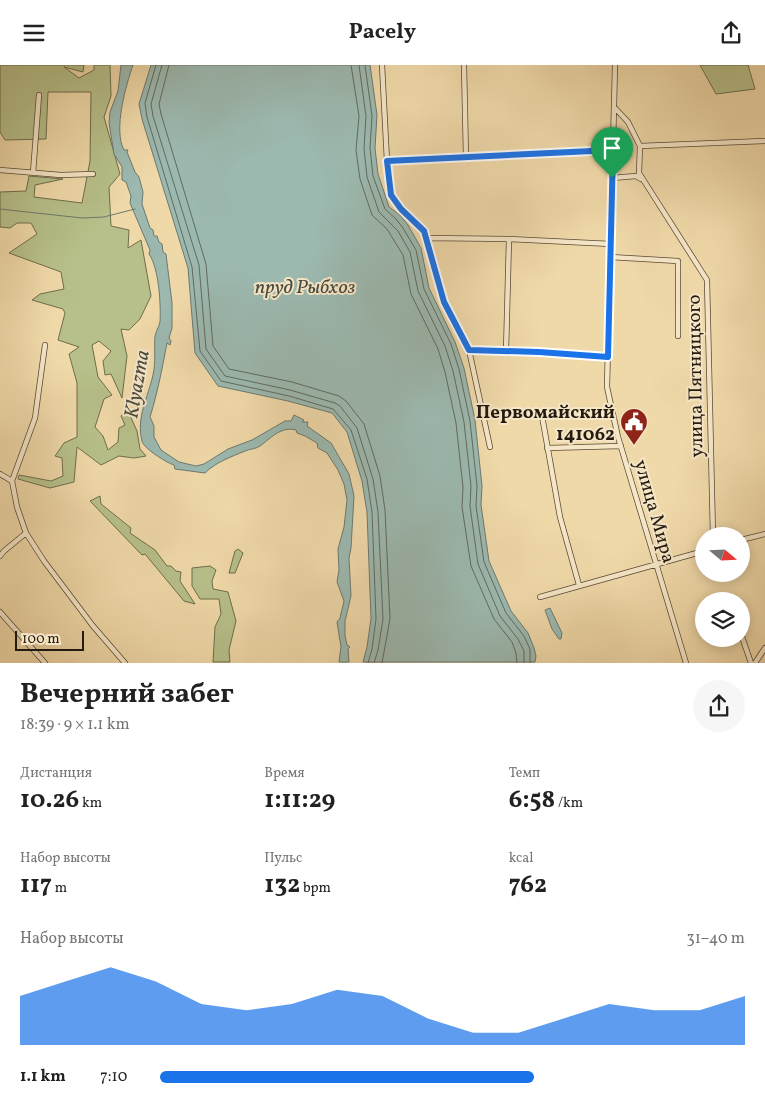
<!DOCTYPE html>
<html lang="ru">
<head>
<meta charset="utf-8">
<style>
  body { margin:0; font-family:Vollkorn,serif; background:#f6f6f6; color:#222; height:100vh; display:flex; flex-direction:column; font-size:19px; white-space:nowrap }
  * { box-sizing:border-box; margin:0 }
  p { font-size:16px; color:#767676 }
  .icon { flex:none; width:28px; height:28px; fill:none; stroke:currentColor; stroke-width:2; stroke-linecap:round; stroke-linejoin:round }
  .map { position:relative; height:598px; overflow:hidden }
  .side { display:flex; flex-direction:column; background:#fff; flex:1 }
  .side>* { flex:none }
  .needle { width:32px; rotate:109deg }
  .fabs { position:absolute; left:695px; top:462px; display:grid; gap:10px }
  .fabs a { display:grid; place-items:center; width:55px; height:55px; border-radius:50%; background:#fff; box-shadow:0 2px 12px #0003; font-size:25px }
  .scale { position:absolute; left:15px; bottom:12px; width:69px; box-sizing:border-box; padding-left:5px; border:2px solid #251a0f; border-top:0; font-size:14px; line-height:18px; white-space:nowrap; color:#251a0f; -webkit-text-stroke:4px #f5e6c7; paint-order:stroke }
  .pin { position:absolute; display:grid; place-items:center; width:42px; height:42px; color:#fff; margin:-51px -21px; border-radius:50% 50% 50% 0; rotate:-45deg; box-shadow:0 0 5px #0007 }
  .pin .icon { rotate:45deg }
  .round { display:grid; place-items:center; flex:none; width:52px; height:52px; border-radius:26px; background:#f6f6f6 }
  .overview { display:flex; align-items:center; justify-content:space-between; height:85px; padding:0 20px }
  h1 { font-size:28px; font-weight:700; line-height:38px }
  .figures { display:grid; grid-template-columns:repeat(3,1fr); gap:8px; height:85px; padding:5px 20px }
  .figures div { display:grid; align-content:center }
  .figures b { font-size:25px; font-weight:700 }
  .figures small { font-size:14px; font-weight:400 }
  .figures p { font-size:14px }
  .chart { height:140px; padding:10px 20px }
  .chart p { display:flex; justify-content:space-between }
  .chart svg { width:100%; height:90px; margin-top:5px; fill:#1a73e8; opacity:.7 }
  ul { padding:0 20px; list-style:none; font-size:16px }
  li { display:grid; grid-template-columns:80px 60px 1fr; align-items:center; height:38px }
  li i { height:12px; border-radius:6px; background:#1a73e8 }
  header { display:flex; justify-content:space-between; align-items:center; height:65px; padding:0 20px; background:#fff; font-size:22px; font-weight:700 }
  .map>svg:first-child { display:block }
</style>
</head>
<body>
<header><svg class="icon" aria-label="menu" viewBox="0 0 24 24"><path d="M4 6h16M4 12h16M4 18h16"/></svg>Pacely<svg class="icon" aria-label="share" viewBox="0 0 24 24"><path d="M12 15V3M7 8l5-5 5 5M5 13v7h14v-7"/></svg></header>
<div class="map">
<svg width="765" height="598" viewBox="0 0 765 598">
  <rect width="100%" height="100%" fill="#f0d9a9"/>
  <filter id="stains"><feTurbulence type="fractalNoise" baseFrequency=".004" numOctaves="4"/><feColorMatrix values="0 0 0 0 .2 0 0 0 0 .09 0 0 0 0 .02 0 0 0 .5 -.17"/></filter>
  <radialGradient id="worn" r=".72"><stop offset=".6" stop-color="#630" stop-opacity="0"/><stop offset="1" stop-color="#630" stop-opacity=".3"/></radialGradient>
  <path fill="#b7c08a" stroke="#6e6d4c" d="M 0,0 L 84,0 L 83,7 L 64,2 L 79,13 L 94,5 L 94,0 L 110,0 L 111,31 L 104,52 L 120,109 L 109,122 L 111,161 L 129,165 L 128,183 L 141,175 L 151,231 L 140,254 L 129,265 L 121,264 L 127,291 L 122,333 L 111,309 L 105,310 L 103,296 L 111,286 L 99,276 L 92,280 L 98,312 L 112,330 L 104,334 L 95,362 L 103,371 L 108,385 L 118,377 L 119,363 L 125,360 L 121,351 L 127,344 L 137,366 L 140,384 L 146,391 L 134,393 L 119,391 L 101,400 L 77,382 L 74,417 L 50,423 L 18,414 L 19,410 L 51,416 L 63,411 L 62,393 L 55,391 L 64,378 L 77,372 L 77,318 L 69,289 L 79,282 L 58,275 L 65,248 L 63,244 L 32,235 L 40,229 L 64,224 L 61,207 L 9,188 L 37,169 L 31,158 L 17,158 L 10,163 L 0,162 L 0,127 L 26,126 L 29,111 L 63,114 L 35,120 L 34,132 L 82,138 L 90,96 L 91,27 L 48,27 L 46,74 L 5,75 L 0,67 Z
    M 700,0 L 748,0 L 755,24 L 716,29 Z
    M 100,431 L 101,439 L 131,463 L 130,468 L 155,485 L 167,501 L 171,501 L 176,506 L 181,507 L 180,516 L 195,539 L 184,536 L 145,489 L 142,490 L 90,436 Z
    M 238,484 L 243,488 L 235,508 L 229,508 L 235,486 Z
    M 210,501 L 216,505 L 212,516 L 213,524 L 228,527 L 236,556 L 229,585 L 230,597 L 213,597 L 215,562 L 221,549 L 219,534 L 200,534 L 192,521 L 192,503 Z"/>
  <path fill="#9cb9b0" stroke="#6c7970" d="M 121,0 L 133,0 C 126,20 113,65 124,85 L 128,85 L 127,87 L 135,107 L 139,112 L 143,127 L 142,139 L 150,163 L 153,165 L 154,171 L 157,171 L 159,177 L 162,179 L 163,187 L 166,189 L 172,238 L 172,263 L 169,273 L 171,276 L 170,280 L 167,278 C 162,304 158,326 150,352 L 154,361 L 154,372 L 161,385 L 179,397 L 196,401 L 204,399 L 228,384 L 252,375 L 285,356 L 291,356 L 294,350 L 304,355 L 302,357 L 308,357 L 307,361 L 331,378 L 349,409 L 354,431 L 351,483 L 349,493 L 351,531 L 345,556 L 345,571 L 347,580 L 350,582 L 348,584 L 349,597 L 339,597 L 341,582 L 337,557 L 340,553 L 344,536 L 337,517 L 339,505 L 338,484 L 344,462 L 347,435 L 344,419 L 338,405 L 327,388 L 318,383 L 317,378 L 305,371 L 297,368 L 296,365 C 281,361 271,373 260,381 C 256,384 249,384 245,386 C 231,392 216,397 205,408 L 175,404 L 174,400 C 167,398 143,383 142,376 C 136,353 148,332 153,310 C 156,297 154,284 155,271 C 156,266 159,262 160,257 C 161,240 159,203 149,189 L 150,185 L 130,138 L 131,131 L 126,117 L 122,115 L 122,102 L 114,89 L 109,58 L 110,47 L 118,26 Z
    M 151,0 L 370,0 L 377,50 L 375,83 L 378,109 L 389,142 L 400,150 L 408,160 L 421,183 L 429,223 L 455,277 L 464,303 L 475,355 L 482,421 L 481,440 L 489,496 L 511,546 L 528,568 L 534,583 L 536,591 L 535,597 L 363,597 L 367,582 L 371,554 L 367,447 L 362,416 L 347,367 L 332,348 L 288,336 L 218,321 L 195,288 L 188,203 L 142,54 L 139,39 Z
    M 550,543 L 562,568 L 561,574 L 559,574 L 552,564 L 545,545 Z"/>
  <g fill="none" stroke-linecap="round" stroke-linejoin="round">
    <path stroke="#606a60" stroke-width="1" d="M 156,0 L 145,38 L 147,52 L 192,202 L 200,286 L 221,316 L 289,331 L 333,344 L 351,365 L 367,414 L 372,447 L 376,554 L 372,584 L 368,598
      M 162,0 L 151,39 L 153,51 L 199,200 L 206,284 L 225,311 L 290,325 L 335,338 L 340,341 L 357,363 L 373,414 L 378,447 L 383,554 L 378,585 L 374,598
      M 169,0 L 159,39 L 161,49 L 206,199 L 213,281 L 229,304 L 292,317 L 339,331 L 346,336 L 364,359 L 380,411 L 385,445 L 390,554 L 382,598
      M 351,0 L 359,51 L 356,85 L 360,114 L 372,150 L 387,164 L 403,190 L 411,229 L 438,284 L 445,307 L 456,358 L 463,422 L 462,442 L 471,501 L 494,554 L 512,577 L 516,588 L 517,598
      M 359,0 L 366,51 L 364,83 L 367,112 L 379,147 L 398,166 L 410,187 L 418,226 L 445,281 L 453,306 L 464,357 L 471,421 L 470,441 L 478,499 L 500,551 L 518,574 L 524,586 L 524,598
      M 365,0 L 372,51 L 370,83 L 373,111 L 385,144 L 396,154 L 403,163 L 416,185 L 424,224 L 451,279 L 459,304 L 470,356 L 477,421 L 476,441 L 484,497 L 506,548 L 524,571 L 530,584 L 530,598"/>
    <path stroke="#6c7970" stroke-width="1" d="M 0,144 L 82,153 L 104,152 L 135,144"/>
    <defs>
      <path id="minor" d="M 382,0 L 387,96 L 391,130 L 401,144 L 424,166 L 445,237 L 469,285 L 490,382
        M 464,0 L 466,92
        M 615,0 L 607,322 L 618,372 L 686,598
        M 614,42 L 628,57 L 640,81 L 639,108 L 707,215 L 713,471
        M 640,81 L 765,76
        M 387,96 L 613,85
        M 0,105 L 61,110 L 93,109
        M 33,108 L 39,30
        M 612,113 L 636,111 L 641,114
        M 427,173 L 509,174 L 611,179
        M 610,192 L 678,196 L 678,271
        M 469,285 L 539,287 L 608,292
        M 506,287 L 509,174
        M 542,351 L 560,452 L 579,520
        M 547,383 L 621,381
        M 0,409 L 12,416
        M 12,416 L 17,442 L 26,468 L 44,496 L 93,561 L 125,598
        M 12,416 L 35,353 L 45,280
        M 741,475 L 765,469
        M 0,491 L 4,486 L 26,468
        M 540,532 L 704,486
        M 729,535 L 730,536
        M 0,547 L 45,598
        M 741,569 L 751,598
        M 755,598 L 765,583"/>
    </defs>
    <use href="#minor" stroke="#584a36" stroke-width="6"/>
    <use href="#minor" stroke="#f5e6c7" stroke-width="4.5"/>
  </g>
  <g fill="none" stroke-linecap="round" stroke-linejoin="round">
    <defs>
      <path id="route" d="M 613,85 L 608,292 L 539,287 L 469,285 L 444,237 L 424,166 L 401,144 L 391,130 L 387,96 Z"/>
    </defs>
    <use href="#route" stroke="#fff" stroke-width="10"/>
    <use href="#route" stroke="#1a73e8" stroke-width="6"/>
  </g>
  <defs>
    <symbol id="civic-pin" viewBox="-11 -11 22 30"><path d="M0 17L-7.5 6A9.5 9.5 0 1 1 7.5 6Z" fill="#8f2418" stroke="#f5e6c7"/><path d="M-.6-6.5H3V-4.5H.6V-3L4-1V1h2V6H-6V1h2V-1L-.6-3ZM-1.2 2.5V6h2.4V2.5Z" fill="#fff"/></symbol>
  </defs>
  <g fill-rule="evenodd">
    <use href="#civic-pin" x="618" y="341" width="32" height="43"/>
  </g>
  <g text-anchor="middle" stroke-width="4" stroke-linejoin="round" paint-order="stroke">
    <g font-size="19" fill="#251a0f" stroke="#f5e6c7">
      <text transform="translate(694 311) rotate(-91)" y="7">улица Пятницкого</text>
      <text transform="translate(656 446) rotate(74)" y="7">улица Мира</text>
    </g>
    <g font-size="19" font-weight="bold" fill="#251a0f" stroke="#f5e6c7" text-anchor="end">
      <text x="615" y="353">Первомайский<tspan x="615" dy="22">141062</tspan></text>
    </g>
    <g font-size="20" font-style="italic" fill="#494a3f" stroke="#f5e6c7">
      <text x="305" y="228">пруд Рыбхоз</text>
      <text transform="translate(136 319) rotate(-80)" y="7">Klyazma</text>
    </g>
  </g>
  <rect width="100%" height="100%" filter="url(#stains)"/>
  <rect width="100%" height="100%" fill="url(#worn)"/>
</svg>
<div class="fabs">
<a><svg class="needle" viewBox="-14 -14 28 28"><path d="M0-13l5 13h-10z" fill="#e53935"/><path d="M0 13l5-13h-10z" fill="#767676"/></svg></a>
<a><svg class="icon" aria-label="layers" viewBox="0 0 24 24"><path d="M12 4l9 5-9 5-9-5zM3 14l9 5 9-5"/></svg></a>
</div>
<div class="scale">100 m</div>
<div class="pin" style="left:612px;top:113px;background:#1e9e55"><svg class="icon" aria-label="arrive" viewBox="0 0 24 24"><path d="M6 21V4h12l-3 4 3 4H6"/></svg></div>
</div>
<section class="side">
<div class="overview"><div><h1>Вечерний забег</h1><p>18:39 · 9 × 1.1 km</p></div><a class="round"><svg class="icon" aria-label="share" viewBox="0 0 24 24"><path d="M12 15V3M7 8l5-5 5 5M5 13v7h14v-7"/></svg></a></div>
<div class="figures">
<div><p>Дистанция</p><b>10.26<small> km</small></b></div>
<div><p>Время</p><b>1:11:29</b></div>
<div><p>Темп</p><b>6:58<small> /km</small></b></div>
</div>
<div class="figures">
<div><p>Набор высоты</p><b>117<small> m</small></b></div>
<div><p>Пульс</p><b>132<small> bpm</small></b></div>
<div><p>kcal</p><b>762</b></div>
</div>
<div class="chart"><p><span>Набор высоты</span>31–40 m</p>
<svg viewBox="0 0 160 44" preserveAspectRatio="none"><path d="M0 44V20L10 13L20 6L30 13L40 24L50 27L60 24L70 17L80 20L90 31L100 38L110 38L120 31L130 24L140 27L150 27L160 20V44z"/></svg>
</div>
<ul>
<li><b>1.1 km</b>7:10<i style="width:64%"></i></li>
</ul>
</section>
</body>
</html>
